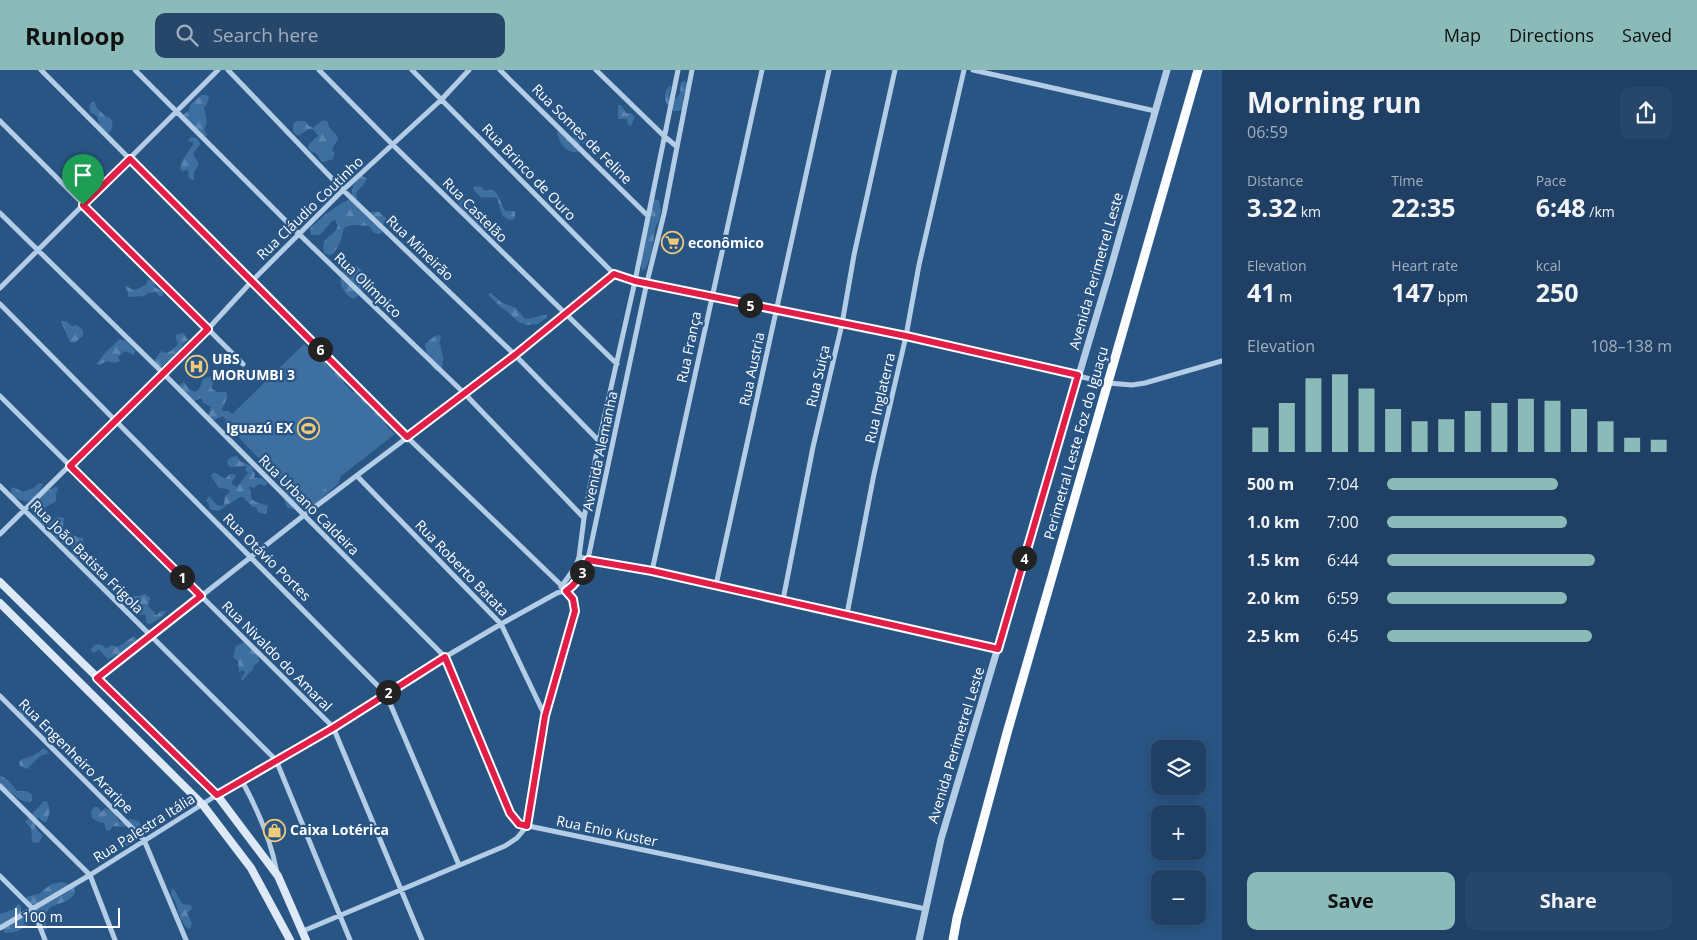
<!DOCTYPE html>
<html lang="en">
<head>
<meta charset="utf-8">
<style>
  body { margin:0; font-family:"Open Sans",sans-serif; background:#27476a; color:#f1f3f6; height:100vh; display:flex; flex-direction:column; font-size:19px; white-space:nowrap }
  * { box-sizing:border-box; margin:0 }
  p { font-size:16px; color:#a1afbf }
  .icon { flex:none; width:28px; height:28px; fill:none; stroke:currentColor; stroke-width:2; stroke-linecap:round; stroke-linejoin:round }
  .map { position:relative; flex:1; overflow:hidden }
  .sheet { display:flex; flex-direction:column; background:#1f4064; width:475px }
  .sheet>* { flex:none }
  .tools { position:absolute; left:1151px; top:670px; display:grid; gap:10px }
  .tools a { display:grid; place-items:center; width:55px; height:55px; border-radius:10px; background:#1f4064; box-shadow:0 2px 12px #0003,0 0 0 1px #3c5978; font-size:25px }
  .scale { position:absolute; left:15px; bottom:12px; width:105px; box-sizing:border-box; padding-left:5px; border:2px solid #fff; border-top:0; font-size:14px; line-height:18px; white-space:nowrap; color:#fff; -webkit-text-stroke:4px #295585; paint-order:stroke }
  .pin { position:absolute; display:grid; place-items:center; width:42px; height:42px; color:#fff; margin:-51px -21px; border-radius:50% 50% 50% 0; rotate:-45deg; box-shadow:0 0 5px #0007 }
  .pin .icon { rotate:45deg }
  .km { position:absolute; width:25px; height:25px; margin:-12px; border-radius:50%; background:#222; color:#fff; font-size:14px; line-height:25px; text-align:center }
  .round { display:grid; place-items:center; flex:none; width:52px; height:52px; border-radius:10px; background:#27476a }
  .head { display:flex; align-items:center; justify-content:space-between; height:85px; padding:0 25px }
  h1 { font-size:28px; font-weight:700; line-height:38px }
  .stats { display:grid; grid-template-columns:repeat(3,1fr); gap:8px; height:85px; padding:5px 25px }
  .stats div { display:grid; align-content:center }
  .stats b { font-size:25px; font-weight:700 }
  .stats small { font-size:14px; font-weight:400 }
  .stats p { font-size:14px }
  .chart { height:140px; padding:10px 25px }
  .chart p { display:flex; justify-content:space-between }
  .chart svg { width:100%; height:90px; margin-top:5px; stroke:#8bbbb9; stroke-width:6 }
  .primary-button { display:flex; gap:10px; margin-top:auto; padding:10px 25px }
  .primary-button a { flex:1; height:58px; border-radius:10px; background:#8bbbb9; color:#111; font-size:20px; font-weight:700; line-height:58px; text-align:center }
  .primary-button a+a { background:#27476a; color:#f1f3f6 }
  ul { padding:0 25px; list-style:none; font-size:16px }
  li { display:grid; grid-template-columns:80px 60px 1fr; align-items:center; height:38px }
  li i { height:12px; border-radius:6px; background:#8bbbb9 }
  header { display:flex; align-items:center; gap:30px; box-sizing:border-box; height:70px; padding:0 25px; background:#8bbbb9; color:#111 }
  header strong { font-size:24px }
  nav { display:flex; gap:28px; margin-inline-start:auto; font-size:18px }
  .search { width:350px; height:45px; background:#27476a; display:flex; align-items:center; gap:12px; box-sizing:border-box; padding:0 18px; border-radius:10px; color:#a1afbf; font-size:19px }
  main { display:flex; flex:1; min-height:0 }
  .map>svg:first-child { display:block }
</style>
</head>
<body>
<header>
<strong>Runloop</strong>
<div class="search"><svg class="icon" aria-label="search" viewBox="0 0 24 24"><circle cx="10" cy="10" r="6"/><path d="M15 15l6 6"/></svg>Search here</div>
<nav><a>Map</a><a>Directions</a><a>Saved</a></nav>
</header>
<main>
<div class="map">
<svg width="1222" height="870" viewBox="0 0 1222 870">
  <defs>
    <pattern id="forest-firs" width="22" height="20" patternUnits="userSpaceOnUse" patternTransform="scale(1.25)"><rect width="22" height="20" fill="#3e6fa1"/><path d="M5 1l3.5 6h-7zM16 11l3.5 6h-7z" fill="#5b85af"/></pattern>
  </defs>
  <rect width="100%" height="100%" fill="#295585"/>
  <path fill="url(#forest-firs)" d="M 684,11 L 687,13 L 687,19 L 683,27 L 683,39 L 678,41 L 671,41 C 665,32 662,25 669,16 L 671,16 L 669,25 L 673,29 L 677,28 L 680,23 L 681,12 Z
    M 201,25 L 207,25 L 209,27 L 207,34 L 204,37 C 205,45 209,51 204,59 L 207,65 L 204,67 C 197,60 190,54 184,47 L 184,44 L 189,41 L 190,35 Z
    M 92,32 L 95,32 L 96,37 L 106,47 L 109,47 C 114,51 113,58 109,63 L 100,57 C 99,51 98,44 91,43 L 89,36 Z
    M 618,35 L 621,35 L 626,43 L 631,43 L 635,47 L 631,56 L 628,55 L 627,49 L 618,49 Z
    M 323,50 L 328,52 C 328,61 337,61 338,69 L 332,79 L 334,84 L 333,89 C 322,93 322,93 316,83 L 312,82 L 308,77 L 309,74 L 318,66 L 313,59 L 309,59 L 298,66 C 293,63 292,58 294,53 L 298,51 L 305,51 L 309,56 L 313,58 Z
    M 559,60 L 573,71 L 575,62 L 593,73 L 587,75 L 580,72 L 580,82 C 567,84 560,75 557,63 Z
    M 191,67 L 197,68 L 200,74 L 193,84 L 199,94 L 194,102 L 194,110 L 193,110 L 189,108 L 188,100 L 182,101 L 180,99 L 182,91 L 193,75 L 193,72 L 188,71 Z
    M 363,106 L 364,108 L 367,108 L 363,116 L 356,122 L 357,131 L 367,142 L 379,142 L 386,148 L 386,151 L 382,155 L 382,162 L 380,164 L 374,163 L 369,156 C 360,156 352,153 344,158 C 342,167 339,179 331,185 L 325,184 C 318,166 335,168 338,155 L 335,150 L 332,151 L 320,165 L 311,165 L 310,159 C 316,151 342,131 351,129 C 353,119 352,110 363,106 Z
    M 475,116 L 481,117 L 485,121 L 493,120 C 501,126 500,135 506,141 L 515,141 L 515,149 L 509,150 L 502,145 L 497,128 C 484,125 482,133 473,118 Z
    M 464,129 C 472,133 470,141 476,146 C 481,151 488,153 490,161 C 477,160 463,142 458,131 Z
    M 653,129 L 659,130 L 661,141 L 659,150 L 655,158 L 652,182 L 646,198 L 640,202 L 642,201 L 641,192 Z
    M 356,196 L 366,203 C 368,213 362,224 353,229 C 336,219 336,197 356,196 Z
    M 148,209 L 153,211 L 156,218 L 163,222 L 163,225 L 160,227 L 156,222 L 148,223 L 144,226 L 128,227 L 128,222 L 125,217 L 127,216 C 135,224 136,218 146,215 Z
    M 491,223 L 502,233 L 516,238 L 525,249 C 533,249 539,245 547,245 L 547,247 L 538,254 L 527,255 L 518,252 L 507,241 L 499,236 L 488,224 Z
    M 61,251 L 66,251 L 72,256 L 77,255 L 83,260 L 83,266 L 74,273 L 70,272 Z
    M 183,263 L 188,270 L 182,275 L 182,280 L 160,298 L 154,291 L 161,281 L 166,283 L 171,281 L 178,274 L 175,265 Z
    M 439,265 L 441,267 L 439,275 L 441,276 C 441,281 442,282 443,286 C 444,289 442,297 441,300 L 436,301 L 432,297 L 431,287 L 427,285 L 425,274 L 435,266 Z
    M 120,269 L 126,271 L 135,281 L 134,285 L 125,281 L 118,287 L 120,291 L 115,293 L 107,291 L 99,295 L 96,294 L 107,281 Z
    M 308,273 L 312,273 L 317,277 L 319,283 L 341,303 L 346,318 L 310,284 Z
    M 211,306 L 215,310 L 211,317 L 212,319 L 217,322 L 226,322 C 229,329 223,334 222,341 L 229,341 L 233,345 L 227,351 L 223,346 L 214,350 L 208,346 L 211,337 L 202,332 L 203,330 L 200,328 L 193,332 L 179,318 L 179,315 L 184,312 L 190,320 L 196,322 L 200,317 L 203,309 Z
    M 358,320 C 368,331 389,344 386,360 L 350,324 Z
    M 237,386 L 240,391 L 251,396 L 255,404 L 254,408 L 262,408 L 267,413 L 266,416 L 259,414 L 254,418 L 248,416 L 251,421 L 251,429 L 256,432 L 268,436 L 266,444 L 259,443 L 256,437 L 253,437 L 243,427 L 240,427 L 218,441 L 210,439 L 208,432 L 206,431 L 209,426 L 217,435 L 222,436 L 224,434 L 225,426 L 230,422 L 228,419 L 219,418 L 211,406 L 213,403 L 216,403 L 225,409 L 230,404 L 236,405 L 231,414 L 237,417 L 248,403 L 245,400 L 246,396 L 231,397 L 227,394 L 228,390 L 231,387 Z
    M 340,407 L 339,413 L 309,440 L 306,440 L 300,435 L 297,436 L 294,439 L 288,438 C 283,429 281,424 288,415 Z
    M 39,413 L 43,414 C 40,421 34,428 27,432 L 14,428 L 11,425 L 11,419 L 13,417 L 23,422 L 34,418 Z
    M 55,417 L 57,417 L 58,420 L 56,424 L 56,431 L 46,437 L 38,438 L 36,432 L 43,423 Z
    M 40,443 L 50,453 L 58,447 L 64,448 L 63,459 L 74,466 L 83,468 L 84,476 L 79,484 L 80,491 L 76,490 L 71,484 L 74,478 L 62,473 L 61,470 L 55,467 L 53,461 L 47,461 L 47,455 L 43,456 L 33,447 L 34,444 Z
    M 145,524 L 150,528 L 148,536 L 154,542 L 155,545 L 157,545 L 161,541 L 166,541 L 163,546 L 150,554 L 146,553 L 146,546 L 144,544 L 137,545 L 128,535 L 128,532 L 134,526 L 139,526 Z
    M 134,566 L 138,570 L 138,573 L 128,580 L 108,589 L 99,580 L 93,583 L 91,579 L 96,574 L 102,575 L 106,579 L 111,575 L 118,577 Z
    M 244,572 L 258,585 L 259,592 L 253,596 L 254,598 L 242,611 L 241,609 L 245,602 L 243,600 L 239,602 L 238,591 L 233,587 L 236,576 Z
    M 22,631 L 28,633 L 33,645 L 32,651 C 24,648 18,642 19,634 Z
    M 43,678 L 48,681 L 47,684 L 40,686 L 27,699 L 20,696 L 19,692 L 22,689 C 30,687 37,685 43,678 Z
    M 0,705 L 9,711 L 17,721 L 26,721 L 32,724 L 32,730 L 30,732 C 16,732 13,719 0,719 Z
    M 44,731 L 47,731 L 50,740 L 47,751 L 44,752 L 39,748 L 36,748 L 34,751 L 35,757 L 43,766 L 38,773 L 32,772 L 31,758 L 25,752 Z
    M 94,737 L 98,737 L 101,742 L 105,738 C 119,743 113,744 120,752 L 130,749 L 139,751 L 141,756 C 136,762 138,768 134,773 L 120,778 L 118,776 L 129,768 L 129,757 L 113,756 L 109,761 L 106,760 L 104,753 L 99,752 L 92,748 L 91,742 Z
    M 62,812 L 74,816 L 75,823 C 63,841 39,827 47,860 L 43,860 L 35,836 L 29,834 L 26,829 L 27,827 C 31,825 37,825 40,823 C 50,816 48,814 62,812 Z
    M 172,818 L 175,821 L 182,834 L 191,835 L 192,839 L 187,843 L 192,853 L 190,859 C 176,853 181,834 171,826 Z
    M 18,834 L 21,836 L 21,845 L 27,842 L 31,846 C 27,859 17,863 5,863 L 0,856 L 0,844 L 14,839 Z"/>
  <path fill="#3e6fa1" d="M 304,274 L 395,364 L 304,435 L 224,352 Z"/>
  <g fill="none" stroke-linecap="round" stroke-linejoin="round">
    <path stroke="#b4cde7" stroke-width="5" d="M 41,0 L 407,367 L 562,516 L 573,529 L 575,541 L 545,646 L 527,756
      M 135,0 L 299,164 L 465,324 L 584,448
      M 228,0 L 343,120 L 515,285 L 599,371
      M 319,0 L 393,75 L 617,294
      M 412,0 L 614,204 L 635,211 L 906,266 L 1108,313 L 1132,315 L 1145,313 L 1222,291
      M 500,0 L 647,145
      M 596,0 L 664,66 L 676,76
      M 973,0 L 1155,41
      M 0,51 L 243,294
      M 0,143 L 163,303 L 445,587 L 510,743 L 519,754 L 926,839
      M 0,218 L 218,0
      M 0,234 L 386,624 L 459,795
      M 0,326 L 333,657 L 422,870
      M 357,406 L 501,554 L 545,646
      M 0,416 L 276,690 L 350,870
      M 0,464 L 208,259 L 252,211 L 343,120 L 442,29 L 469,0
      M 579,487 L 783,530 L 998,579
      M 652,501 L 762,0
      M 716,515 L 829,0
      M 561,517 L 576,496 L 579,487 L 584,448 L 599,371 L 635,211 L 678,0
      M 783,530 L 813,377 L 842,254 L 854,185 L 895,0
      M 847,544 L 874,404 L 906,266 L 919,195 L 964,0
      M 97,608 L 303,446 L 465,324 L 614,204
      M 0,626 L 144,770 L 186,870
      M 242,711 C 258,740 271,770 277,803
      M 0,716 L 90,805 L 115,870
      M 0,806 L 33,839 L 45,870
      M 0,858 L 90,805 L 217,725 L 333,657 L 445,587 L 501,554 L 557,523 C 576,519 581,506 588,489 L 647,212 L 664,144 L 692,0
      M 303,861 L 505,776 L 517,768 L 527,756"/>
    <path stroke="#b4cde7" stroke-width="7" d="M 919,870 L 941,769 L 1109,204 L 1167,0"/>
    <path stroke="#dde9f7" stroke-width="8" d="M 0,512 L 217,725 L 278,806 L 306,870
      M 0,533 L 203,735 L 251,798 L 290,870"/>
    <path stroke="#fafcfe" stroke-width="9" d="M 953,870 L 957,848 L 1007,663 L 1198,0"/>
  </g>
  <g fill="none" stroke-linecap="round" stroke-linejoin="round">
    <defs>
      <path id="route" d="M 130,89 L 407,367 L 515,285 L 614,204 L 635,211 L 906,266 L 1078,305 L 998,579 L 652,501 L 588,490 C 582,502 578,513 566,521 L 573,529 L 575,541 L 545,646 L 527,756 L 519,754 L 510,743 L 445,587 L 333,658 L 217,725 L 97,608 L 201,526 L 70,396 L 208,259 L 83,135 Z"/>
    </defs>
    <use href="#route" stroke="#fff" stroke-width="10"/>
    <use href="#route" stroke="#e11d48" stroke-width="6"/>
  </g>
  <defs>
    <symbol id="supermarket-ring" viewBox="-11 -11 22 22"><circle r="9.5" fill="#295585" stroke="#eec87b" stroke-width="1.5"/><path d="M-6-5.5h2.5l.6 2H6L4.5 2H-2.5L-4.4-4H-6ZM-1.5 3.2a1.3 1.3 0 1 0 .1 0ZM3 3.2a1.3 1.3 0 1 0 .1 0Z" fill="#eec87b"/></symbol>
    <symbol id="hospital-ring" viewBox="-11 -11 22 22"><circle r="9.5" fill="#295585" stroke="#eec87b" stroke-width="1.5"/><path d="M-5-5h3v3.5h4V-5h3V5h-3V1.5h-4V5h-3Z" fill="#eec87b"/></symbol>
    <symbol id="stadium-ring" viewBox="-11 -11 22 22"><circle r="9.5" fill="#295585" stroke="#eec87b" stroke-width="1.5"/><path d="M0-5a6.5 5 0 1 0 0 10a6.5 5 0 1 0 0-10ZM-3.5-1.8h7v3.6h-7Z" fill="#eec87b"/></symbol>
    <symbol id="shop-ring" viewBox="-11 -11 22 22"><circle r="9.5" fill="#295585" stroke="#eec87b" stroke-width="1.5"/><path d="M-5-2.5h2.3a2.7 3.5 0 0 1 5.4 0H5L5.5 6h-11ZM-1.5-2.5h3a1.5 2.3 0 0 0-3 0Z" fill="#eec87b"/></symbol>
  </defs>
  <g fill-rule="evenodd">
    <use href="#supermarket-ring" x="660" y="160" width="25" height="25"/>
    <use href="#hospital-ring" x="184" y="284" width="25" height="25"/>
    <use href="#stadium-ring" x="296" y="346" width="25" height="25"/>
    <use href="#shop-ring" x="262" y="748" width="25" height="25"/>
  </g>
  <g text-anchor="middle" stroke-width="4.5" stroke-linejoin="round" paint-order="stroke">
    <g font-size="14" fill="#fff" stroke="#295585">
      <text transform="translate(582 64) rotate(45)" y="5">Rua Somes de Feline</text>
      <text transform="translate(529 102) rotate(46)" y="5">Rua Brinco de Ouro</text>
      <text transform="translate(310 138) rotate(-44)" y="5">Rua Cláudio Coutinho</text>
      <text transform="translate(475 140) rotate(45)" y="5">Rua Castelão</text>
      <text transform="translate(420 178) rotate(44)" y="5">Rua Mineirão</text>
      <text transform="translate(1096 201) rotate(-74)" y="5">Avenida Perimetrel Leste</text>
      <text transform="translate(368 215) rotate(44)" y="5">Rua Olímpico</text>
      <text transform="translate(689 277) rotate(-78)" y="5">Rua França</text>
      <text transform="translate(752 299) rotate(-78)" y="5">Rua Austria</text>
      <text transform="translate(818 306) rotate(-77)" y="5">Rua Suiça</text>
      <text transform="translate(880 328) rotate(-77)" y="5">Rua Inglaterra</text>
      <text transform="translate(1076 373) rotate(-74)" y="5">Perimetral Leste Foz do Iguaçu</text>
      <text transform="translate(600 381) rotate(-78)" y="5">Avenida Alemanha</text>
      <text transform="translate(309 435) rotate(45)" y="5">Rua Urbano Caldeira</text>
      <text transform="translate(87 487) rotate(45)" y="5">Rua João Batista Frigola</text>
      <text transform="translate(267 487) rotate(45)" y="5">Rua Otávio Portes</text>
      <text transform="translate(462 498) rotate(46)" y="5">Rua Roberto Batata</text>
      <text transform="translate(277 586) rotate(45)" y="5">Rua Nivaldo do Amaral</text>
      <text transform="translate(956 675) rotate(-73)" y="5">Avenida Perimetrel Leste</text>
      <text transform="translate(76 686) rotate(45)" y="5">Rua Engenheiro Araripe</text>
      <text transform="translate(144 758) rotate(-32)" y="5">Rua Palestra Itália</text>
      <text transform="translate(607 761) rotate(12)" y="5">Rua Enio Kuster</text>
    </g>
    <g font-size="14" font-weight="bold" fill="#fff" stroke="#295585" text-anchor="start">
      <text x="688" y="178">econômico</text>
      <text x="212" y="294">UBS<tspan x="212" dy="16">MORUMBI 3</tspan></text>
      <text x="293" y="363" text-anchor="end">Iguazú EX</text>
      <text x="290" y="765">Caixa Lotérica</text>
    </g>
  </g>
</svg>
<div class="tools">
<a><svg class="icon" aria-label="layers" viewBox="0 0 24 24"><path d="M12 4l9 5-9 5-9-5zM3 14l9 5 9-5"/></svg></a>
<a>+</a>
<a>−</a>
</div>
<div class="scale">100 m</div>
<div class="pin" style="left:83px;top:135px;background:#1e9e55"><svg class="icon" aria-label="arrive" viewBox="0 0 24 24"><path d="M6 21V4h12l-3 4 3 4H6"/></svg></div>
<b class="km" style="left:182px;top:507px">1</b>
<b class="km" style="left:388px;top:622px">2</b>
<b class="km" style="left:582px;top:502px">3</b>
<b class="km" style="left:1024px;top:488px">4</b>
<b class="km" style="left:750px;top:235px">5</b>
<b class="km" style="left:320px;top:279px">6</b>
</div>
<section class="sheet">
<div class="head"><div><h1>Morning run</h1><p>06:59</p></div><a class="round"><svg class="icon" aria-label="share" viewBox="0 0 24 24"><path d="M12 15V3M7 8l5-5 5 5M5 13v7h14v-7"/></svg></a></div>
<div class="stats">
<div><p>Distance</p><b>3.32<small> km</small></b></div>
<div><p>Time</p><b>22:35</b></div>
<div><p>Pace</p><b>6:48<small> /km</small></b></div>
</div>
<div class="stats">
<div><p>Elevation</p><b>41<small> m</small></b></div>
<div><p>Heart rate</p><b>147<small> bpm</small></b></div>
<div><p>kcal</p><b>250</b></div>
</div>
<div class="chart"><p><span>Elevation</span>108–138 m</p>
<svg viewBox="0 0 160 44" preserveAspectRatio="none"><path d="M5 44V32M15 44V20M25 44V8M35 44V6M45 44V13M55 44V23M65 44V29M75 44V28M85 44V24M95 44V20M105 44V18M115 44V19M125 44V23M135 44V29M145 44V37M155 44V38"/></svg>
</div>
<ul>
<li><b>500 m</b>7:04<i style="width:60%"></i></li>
<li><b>1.0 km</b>7:00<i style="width:63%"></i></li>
<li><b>1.5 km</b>6:44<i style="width:73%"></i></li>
<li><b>2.0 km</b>6:59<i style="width:63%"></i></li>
<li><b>2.5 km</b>6:45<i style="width:72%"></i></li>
</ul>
<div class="primary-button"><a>Save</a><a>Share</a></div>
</section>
</main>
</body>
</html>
